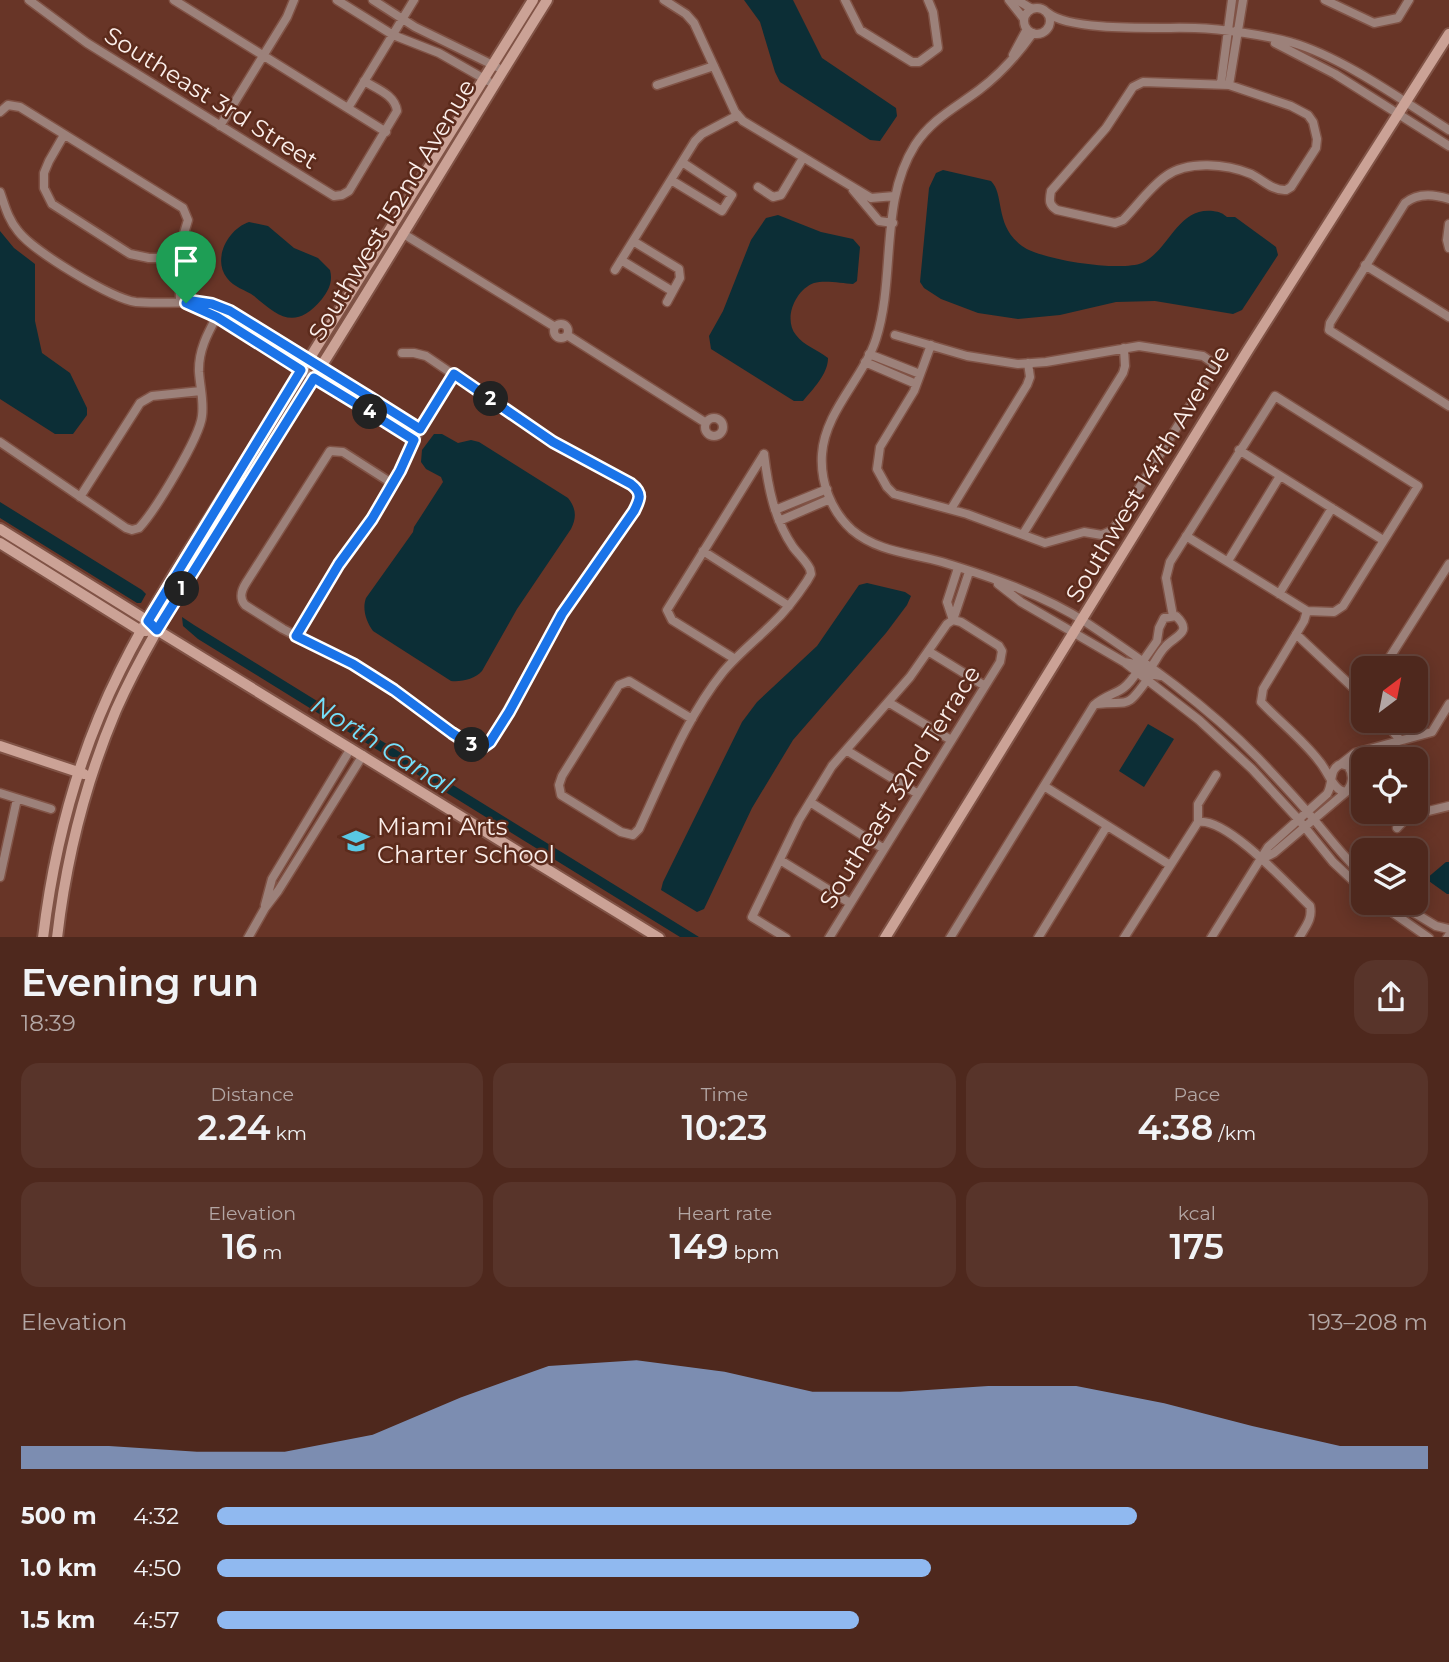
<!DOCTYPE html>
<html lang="en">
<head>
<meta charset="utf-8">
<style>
  body { margin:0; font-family:Montserrat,sans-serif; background:#58342a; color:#f1f3f6; height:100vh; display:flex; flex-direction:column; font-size:26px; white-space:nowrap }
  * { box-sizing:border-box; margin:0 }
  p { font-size:23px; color:#b3a6a4 }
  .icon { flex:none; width:38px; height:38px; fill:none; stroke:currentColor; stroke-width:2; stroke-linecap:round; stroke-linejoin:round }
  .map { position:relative; height:937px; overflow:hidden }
  .panel { display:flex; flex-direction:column; background:#4e281d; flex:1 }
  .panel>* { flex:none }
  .needle { width:46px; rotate:32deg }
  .fabs { position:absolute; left:1351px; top:656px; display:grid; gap:14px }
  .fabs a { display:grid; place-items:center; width:77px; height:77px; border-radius:14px; background:#4e281d; box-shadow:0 4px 18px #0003,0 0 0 2px #65443b; font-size:35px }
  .pin { position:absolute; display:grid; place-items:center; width:60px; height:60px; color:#fff; margin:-72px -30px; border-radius:50% 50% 50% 0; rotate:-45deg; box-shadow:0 0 7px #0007 }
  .pin .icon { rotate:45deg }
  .km { position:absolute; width:35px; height:35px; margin:-18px; border-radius:50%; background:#222; color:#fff; font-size:19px; line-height:35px; text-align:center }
  .round { display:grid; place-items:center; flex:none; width:74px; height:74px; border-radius:21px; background:#58342a }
  .headline { display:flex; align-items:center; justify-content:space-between; height:119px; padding:0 21px }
  h1 { font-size:38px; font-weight:600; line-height:52px }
  .stats { display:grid; grid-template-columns:repeat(3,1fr); gap:10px; height:119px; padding:7px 21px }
  .stats div { display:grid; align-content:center; border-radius:18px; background:#58342a; text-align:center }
  .stats b { font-size:35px; font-weight:600 }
  .stats small { font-size:19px; font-weight:400 }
  .stats p { font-size:19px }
  .chart { height:196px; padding:14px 21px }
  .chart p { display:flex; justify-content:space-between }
  .chart svg { width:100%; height:126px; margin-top:7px; fill:#90b9f0; opacity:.7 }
  ul { padding:0 21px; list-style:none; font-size:23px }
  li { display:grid; grid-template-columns:112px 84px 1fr; align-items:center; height:52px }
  li i { height:18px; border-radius:9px; background:#90b9f0 }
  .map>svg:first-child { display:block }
</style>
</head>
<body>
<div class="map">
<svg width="1449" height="938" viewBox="0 0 1449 938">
  <rect width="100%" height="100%" fill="#683527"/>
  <path fill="#0c2e36" d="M 744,0 L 793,0 L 822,58 L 896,108 L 897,116 L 880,141 L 870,140 L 780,82 L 775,72 L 760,22 Z
    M 943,170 L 991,181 C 1005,195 994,225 1022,246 C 1041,260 1120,272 1142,263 C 1170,250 1177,207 1213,211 C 1220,212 1222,213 1227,217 L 1235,217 L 1276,247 L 1278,255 L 1242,310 L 1233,314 L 1155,301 L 1116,302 L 1060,315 L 1018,319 L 978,313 L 941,299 L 924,288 L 920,282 L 929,188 L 936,173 Z
    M 778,215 L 821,232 L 853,239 L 860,247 L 857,281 L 853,284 C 842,283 824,280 814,283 C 795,290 783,319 796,335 C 804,346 817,349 828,358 C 828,374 813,389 803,401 L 794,401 L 711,349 L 709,336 L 723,311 L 751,240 L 766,218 Z
    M 249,222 L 268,226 L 294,248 L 318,258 L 330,270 C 333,281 329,290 322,299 C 295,331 279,317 254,296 C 246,290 233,287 227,278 C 212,259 228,229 249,222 Z
    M 0,231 L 14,248 L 35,264 L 35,321 L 42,353 L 70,373 L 87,408 L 87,415 L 73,434 L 55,434 L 0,399 Z
    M 434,434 L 442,434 L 458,443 L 471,440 L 479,442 L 568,498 C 576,508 577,517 571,529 L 517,609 L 482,671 C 475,679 462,682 451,681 L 373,631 C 366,621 362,609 366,598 L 413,532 L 414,527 L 443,482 L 441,477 L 426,469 L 421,462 L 422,450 Z
    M 0,502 L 142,590 L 146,594 L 141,603 L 137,603 L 0,518 Z
    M 867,583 L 905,592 L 911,596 L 907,605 L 886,633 L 793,740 L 752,808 L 704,909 L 697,912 L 661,890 L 663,882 L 742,722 L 757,702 L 817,646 L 859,585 Z
    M 182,617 L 194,625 L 699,937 L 680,937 L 198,639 L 183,626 Z
    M 1148,724 L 1174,739 L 1144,787 L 1119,771 Z
    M 1446,862 L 1449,862 L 1449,894 L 1447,894 L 1426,879 Z"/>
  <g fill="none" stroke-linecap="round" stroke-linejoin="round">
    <defs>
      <path id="street" d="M 29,0 L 87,43 L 334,196 L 342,195 L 349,191 L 397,111 C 395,95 377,89 364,81
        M 174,0 L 386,132
        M 337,0 L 393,35 L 439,53 L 488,81
        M 373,0 L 415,27 L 497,67
        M 664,0 L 686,14 L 694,23 L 735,112 L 743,121 L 871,198 L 895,196
        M 845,0 L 860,30 L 912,62 L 919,62 L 938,48 L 933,12 L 928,0
        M 1009,0 L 1024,19
        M 1017,0 L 1032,9
        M 1325,0 L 1374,23 L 1398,18 L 1409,0
        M1024 21a13 13 0 1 1 26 0a13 13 0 1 1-26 0Z
        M 1048,13 C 1071,32 1163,27 1195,28 C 1223,29 1264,35 1290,42 C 1343,57 1403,101 1449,130
        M 1033,33 C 1018,54 999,75 979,90 C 955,108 932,119 915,145 C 879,202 896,277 876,339 C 863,379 825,411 822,454 C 820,482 831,511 852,530 C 878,552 911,553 942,562 C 991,577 1044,595 1087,623 C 1147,663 1207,706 1258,758 C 1276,777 1294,796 1311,816 C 1328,836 1344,858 1363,875
        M 1275,43 L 1335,74 L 1449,146
        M 1013,55 L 1027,29
        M 1143,82 L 1229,85 L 1291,106 L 1308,115 L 1313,122 L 1317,139 L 1316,148 L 1291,187 L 1286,190 C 1273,191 1263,180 1251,174 C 1227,164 1188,160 1166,176 C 1150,187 1137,206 1123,220 L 1115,223 L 1057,210 C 1049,205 1049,201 1051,191 L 1106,128 L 1133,87 Z
        M 1221,83 L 1232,0
        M 657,85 L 714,66
        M 1229,85 L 1243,0
        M 348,108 L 414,0
        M 0,112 L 8,105 L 20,107 L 183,208 L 188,220 L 180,247 L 180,302
        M 220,126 L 287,17 L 294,0
        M 64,135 L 49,161 L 44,173 L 44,188 L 52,204 L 130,254 L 149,258 L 179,258
        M 671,180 L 722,211 L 732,195 L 682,162
        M 758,187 L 773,197 L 781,195 L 803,158
        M 853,190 L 879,221 L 893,223
        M 0,192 C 5,206 8,219 18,231 C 33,251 112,299 136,302 C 167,305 196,298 227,309 L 420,429
        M 1449,199 C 1434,194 1417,193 1405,203 L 1330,323 L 1329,330 L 1449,406
        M 1449,224 L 1447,240 L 1449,248
        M 402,233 L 555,327
        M 633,241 L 679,269 L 680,278 L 667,302
        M 621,260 L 672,291
        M 1365,265 L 1449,317
        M 615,270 L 695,141 L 702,134 L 738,115
        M 186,303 L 217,317 L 414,440
        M554 331a7 7 0 1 1 14 0a7 7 0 1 1-14 0Z
        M 567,335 L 706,423
        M 895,335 L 967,356 L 1018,364 L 1046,362 L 1139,346 L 1203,356 L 1213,363 L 1213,369 L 1113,530 L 1102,535 L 1084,532 L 1045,543 L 967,514 L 894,494 L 887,487 L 877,469 L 880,447 L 914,391 L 931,345
        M 869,354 L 920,374
        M 865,362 L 916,384
        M705 427a9 9 0 1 1 18 0a9 9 0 1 1-18 0Z
        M 0,442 L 126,528 L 132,530 L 139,528 C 155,511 200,437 202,416 C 204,401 200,387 199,372 C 198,347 211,328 222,307
        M 1239,450 L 1383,540
        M 393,484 L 343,452 L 330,451 L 246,583 C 241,591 239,598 245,605 L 283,629 L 353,665 L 394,690 L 452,733 L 474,747 L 481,748 L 491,740 L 562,614 L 624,527 L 637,505 L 640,494 L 631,484 L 553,442 L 426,356 L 414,353 L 402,353
        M 80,497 L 140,403 L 152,396 L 201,391
        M 951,509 L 1027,385 L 1030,377 L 1028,363
        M 775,510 L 827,489
        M 779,521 L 830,499
        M 1023,534 L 1123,373 L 1125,366 L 1124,348
        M 703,551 L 789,606
        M 1228,561 L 1280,476
        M 998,584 L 1021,602 L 1124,662 L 1199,720 L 1252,769 L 1299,820 L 1333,862 L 1363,890
        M 1279,594 L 1332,508
        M 1173,616 L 1166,578 L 1170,562 L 1275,396 L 1418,486 L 1343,606 L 1334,612 L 1307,611 L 1186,536
        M 953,620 L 947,602 L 958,568
        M 1296,634 L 1363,697
        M 296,636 L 339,563 L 372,519 L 400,472 L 420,429 L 454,374
        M 928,651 L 985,686
        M 735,659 L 672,620 L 667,610 L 764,454
        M 1124,662 L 1151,667 C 1156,661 1159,653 1165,647 C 1174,636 1194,633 1176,616 L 1164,618 L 1159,628 L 1157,641 L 1143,661
        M 1383,668 L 1449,564
        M 888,702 L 951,740
        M 1097,704 C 1129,700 1125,711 1147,680
        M 692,719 L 629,681 L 619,685 L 562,776 L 559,785 L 561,795 L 621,832 L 633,835 L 639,829 C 664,776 686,718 723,672 C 738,654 756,640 773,623 C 786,611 797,596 807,581 L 811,574 L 810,569 C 806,561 799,555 793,547 C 774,519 768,487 764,454
        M 1384,721 L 1400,740
        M 846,750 L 918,794
        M 1341,764 L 1355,753 L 1432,732 L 1449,704
        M 1044,786 L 1170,865
        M 0,793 L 51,809
        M 810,802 L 884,849
        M 1198,822 C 1227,817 1289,886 1310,906 C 1313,919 1305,927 1299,938
        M 1397,828 L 1408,816 L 1449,806
        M 1262,859 L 1274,853 L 1346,792
        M 780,860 L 850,903
        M 0,877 L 17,799
        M 1379,903 L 1429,938
        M 1398,903 L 1436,926 L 1449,929
        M 265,905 L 272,879 L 351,748
        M 248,938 L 265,908 L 278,891 L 363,755
        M 786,938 L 752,917 L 799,820 L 832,766 L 910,677 L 947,624 L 953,620 L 969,572
        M 829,938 L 1000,662 L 1002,651 L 999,646 L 961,622 L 953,620
        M 950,938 L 1094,705 C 1114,689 1121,697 1137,672 L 1161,676
        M 1038,938 L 1107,826
        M 1124,938 L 1198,822 L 1198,804 L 1216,775
        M 1211,938 L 1268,847 L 1327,794 C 1334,783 1328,769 1341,764 L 1348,766 C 1354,774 1353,785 1346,792 C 1333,791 1328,771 1319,761 C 1303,740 1280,722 1261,702 L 1263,689 L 1304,621 L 1307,611
        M 1447,938 L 1449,935"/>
      <path id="secondary" d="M 0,529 L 148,621 L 157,630 L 659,938
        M 0,543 L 141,631 L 147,631
        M 0,746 L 84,774
        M 43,938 C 54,845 78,755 120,671 C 160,590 213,514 261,437 C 351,291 442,146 533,0
        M 57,938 C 66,859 85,783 116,710 C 141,654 173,603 205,551 C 244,489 283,427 322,365 C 398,244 471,121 547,0
        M 885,938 L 1248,350 L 1449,34"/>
    </defs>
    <use href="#street" stroke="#805346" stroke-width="11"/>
    <use href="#secondary" stroke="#805346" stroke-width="14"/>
    <use href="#street" stroke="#9c817a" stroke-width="8"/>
    <use href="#secondary" stroke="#cba296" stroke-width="10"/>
  </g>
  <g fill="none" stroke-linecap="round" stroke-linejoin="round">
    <defs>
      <path id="route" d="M 186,303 L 217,317 L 301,370 L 148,621 L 157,630 L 314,378 L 360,406 L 366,395 L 420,429 L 454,374 L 553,442 L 631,484 C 643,493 640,499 634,511 L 562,614 L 509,712 L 490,742 L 483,747 L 474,747 L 452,733 L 394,690 L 353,664 L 296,636 L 339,564 L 372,519 L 400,471 L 414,440 L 360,406 L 366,395 L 230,311 L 212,304 L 192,301 L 186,303"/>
    </defs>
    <use href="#route" stroke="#fff" stroke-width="14"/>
    <use href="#route" stroke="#1a73e8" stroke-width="9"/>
  </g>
  <defs>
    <symbol id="school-bare" viewBox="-9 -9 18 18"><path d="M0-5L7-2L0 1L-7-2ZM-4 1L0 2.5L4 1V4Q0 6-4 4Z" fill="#59c8e4" stroke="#5c2b1c" stroke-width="2.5" paint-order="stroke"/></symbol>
  </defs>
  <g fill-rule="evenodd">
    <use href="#school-bare" x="337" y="822" width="38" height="38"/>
  </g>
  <g text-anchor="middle" stroke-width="5" stroke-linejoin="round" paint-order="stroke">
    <g font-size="24" fill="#fbeeea" stroke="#5c2b1c">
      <text transform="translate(211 98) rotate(32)" y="8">Southeast 3rd Street</text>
      <text transform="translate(392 210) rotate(-59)" y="8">Southwest 152nd Avenue</text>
      <text transform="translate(1148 474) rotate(-59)" y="8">Southwest 147th Avenue</text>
      <text transform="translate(900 787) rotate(-58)" y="8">Southeast 32nd Terrace</text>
    </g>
    <g font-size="24" fill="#fbeeea" stroke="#5c2b1c" text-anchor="start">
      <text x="377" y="835">Miami Arts<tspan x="377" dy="28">Charter School</tspan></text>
    </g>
    <g font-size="26" font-style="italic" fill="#75e0fb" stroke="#5c2b1c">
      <text transform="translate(382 745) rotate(32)" y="9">North Canal</text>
    </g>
  </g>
</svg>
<div class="fabs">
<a><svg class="needle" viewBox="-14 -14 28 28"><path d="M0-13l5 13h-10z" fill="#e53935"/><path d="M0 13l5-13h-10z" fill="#b3a6a4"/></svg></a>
<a><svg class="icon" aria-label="locate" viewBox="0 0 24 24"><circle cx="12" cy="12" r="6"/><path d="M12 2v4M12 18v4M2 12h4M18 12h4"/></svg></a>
<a><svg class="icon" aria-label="layers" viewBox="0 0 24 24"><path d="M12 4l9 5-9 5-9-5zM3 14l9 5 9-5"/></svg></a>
</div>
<div class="pin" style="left:186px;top:303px;background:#1e9e55"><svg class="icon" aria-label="arrive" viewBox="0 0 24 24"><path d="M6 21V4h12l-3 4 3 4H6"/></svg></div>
<b class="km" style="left:182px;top:589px">1</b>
<b class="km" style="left:491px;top:399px">2</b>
<b class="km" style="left:472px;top:745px">3</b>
<b class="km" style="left:370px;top:412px">4</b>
</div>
<section class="panel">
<div class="headline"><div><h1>Evening run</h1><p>18:39</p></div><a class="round"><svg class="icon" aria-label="share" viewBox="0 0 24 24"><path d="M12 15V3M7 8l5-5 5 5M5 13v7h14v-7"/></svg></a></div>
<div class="stats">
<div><p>Distance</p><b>2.24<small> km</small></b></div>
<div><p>Time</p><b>10:23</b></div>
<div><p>Pace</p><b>4:38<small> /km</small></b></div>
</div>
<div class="stats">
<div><p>Elevation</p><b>16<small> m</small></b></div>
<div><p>Heart rate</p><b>149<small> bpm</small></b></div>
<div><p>kcal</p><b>175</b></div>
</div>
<div class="chart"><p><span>Elevation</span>193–208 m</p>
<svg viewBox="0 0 160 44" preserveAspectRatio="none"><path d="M0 44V36L10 36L20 38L30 38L40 32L50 19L60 8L70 6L80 10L90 17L100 17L110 15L120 15L130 21L140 29L150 36L160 36V44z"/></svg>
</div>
<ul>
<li><b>500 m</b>4:32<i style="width:76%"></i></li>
<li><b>1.0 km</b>4:50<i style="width:59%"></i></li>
<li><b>1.5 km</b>4:57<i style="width:53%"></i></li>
</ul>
</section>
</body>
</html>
